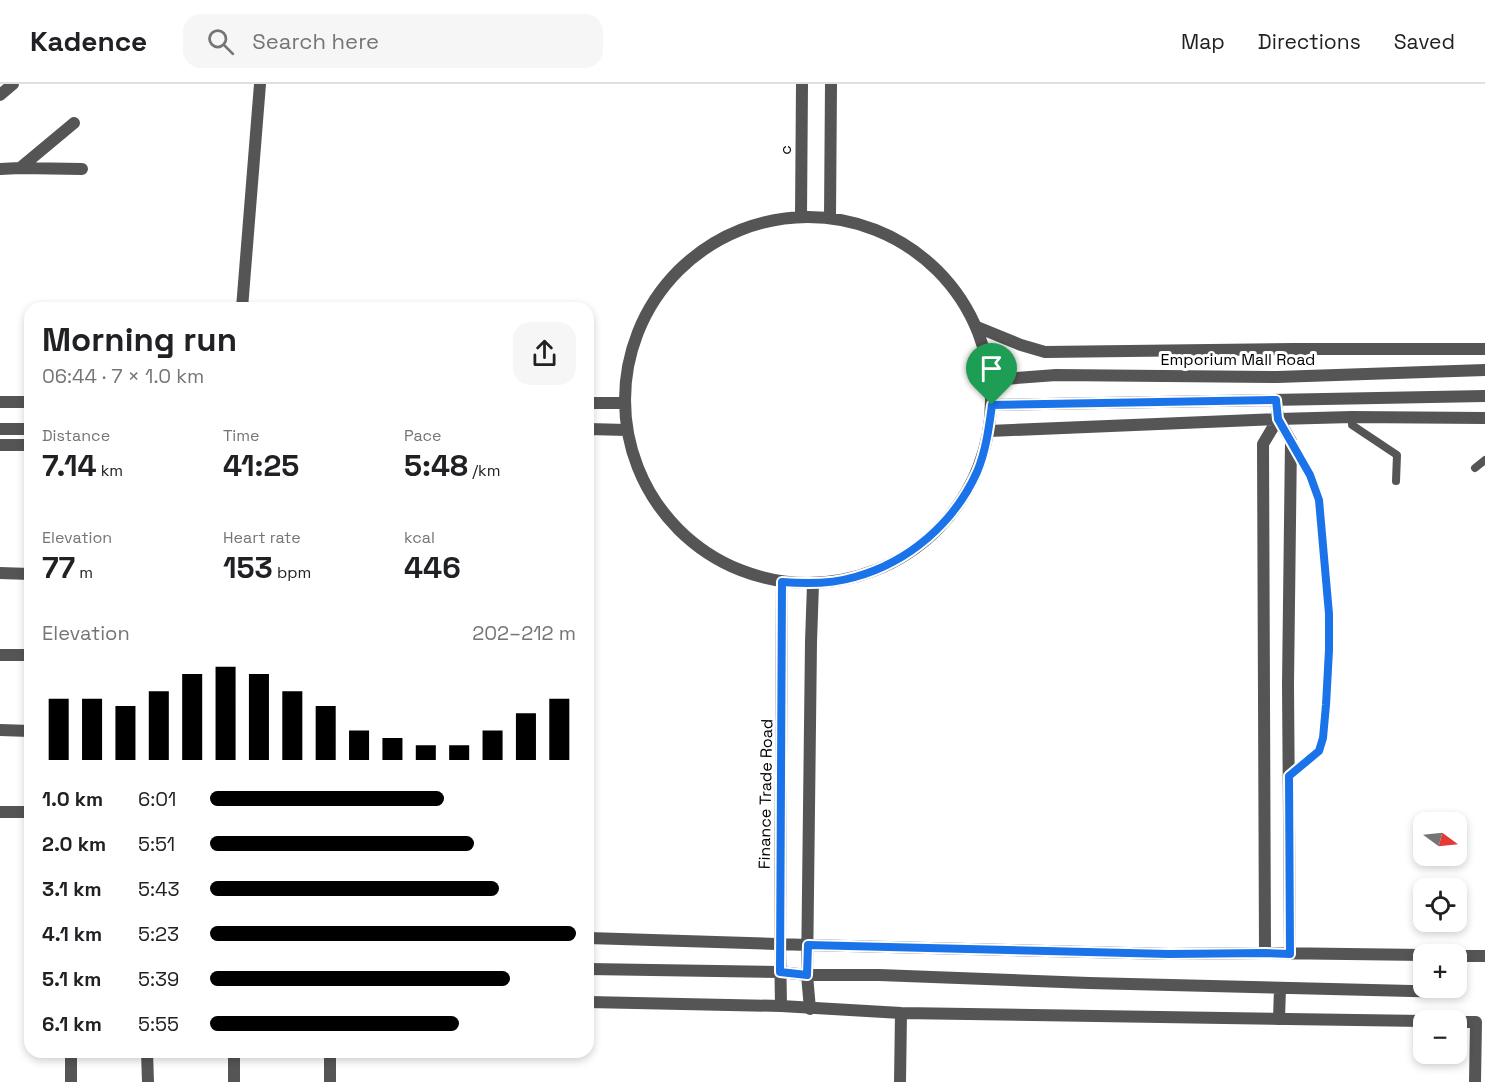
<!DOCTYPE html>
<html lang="en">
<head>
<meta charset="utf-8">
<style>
  body { margin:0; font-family:"Space Grotesk",sans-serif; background:#f6f6f6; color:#202124; height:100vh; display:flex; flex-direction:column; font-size:22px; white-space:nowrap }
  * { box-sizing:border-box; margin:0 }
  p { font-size:20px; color:#757577 }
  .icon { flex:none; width:33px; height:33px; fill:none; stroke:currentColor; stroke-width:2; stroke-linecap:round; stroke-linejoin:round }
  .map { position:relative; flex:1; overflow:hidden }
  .side { position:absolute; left:24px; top:218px; width:570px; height:756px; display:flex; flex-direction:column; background:#fff; border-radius:18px; box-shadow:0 3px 9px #0003 }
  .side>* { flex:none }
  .needle { width:39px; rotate:105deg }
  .fabs { position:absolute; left:1413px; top:728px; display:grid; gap:12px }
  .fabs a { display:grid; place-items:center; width:54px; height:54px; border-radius:12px; background:#fff; box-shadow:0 3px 9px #0003; font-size:30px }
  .pin { position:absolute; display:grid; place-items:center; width:51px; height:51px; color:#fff; margin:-62px -26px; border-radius:50% 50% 50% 0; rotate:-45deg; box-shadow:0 0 6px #0007 }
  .pin .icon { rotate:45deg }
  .round { display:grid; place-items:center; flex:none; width:63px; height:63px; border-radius:18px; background:#f6f6f6 }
  .overview { display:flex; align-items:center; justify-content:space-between; height:102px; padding:0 18px }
  h1 { font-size:33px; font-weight:700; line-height:45px }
  .stats { display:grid; grid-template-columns:repeat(3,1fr); gap:9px; height:102px; padding:6px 18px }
  .stats div { display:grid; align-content:center }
  .stats b { font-size:30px; font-weight:700 }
  .stats small { font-size:16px; font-weight:400 }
  .stats p { font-size:16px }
  .chart { height:168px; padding:12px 18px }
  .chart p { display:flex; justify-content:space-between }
  .chart svg { width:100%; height:108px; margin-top:6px; stroke:#000; stroke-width:6 }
  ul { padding:0 18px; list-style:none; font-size:20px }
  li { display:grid; grid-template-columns:96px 72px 1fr; align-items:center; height:45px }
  li i { height:15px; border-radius:8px; background:#000 }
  header { display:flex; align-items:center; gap:36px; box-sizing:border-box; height:84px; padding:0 30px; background:#fff; border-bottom:2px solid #e0e0e0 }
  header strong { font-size:28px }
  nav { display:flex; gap:33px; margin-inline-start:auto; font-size:21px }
  .search { width:420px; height:54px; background:#f6f6f6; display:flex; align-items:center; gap:15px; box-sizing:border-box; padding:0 21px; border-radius:18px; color:#757577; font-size:22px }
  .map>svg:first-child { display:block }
</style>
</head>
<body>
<header>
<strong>Kadence</strong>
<div class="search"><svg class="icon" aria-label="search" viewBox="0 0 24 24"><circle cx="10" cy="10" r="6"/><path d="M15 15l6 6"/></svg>Search here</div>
<nav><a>Map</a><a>Directions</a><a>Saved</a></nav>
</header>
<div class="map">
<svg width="1485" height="998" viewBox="0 0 1485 998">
  <rect width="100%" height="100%" fill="#fff"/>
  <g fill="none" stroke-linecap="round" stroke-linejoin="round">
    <path stroke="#555" stroke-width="8" d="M 1352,333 L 1352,341 L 1397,371 L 1396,397
      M 1475,384 L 1485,376
      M 1289,692 L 1319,667 L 1323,655 L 1326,621 L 1329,566 L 1329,530 L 1319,416 L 1310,391 L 1292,361"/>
    <path stroke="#555" stroke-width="12" d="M 0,11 L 13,0
      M 20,84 L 82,85
      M 0,85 L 20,84 L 74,39
      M 801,132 L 802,0
      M 830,133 L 831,0
      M625 316a183 183 0 1 1 366 0a183 183 0 1 1-366 0Z
      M 242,224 L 260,0
      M 977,243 L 1021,261 L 1045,268 L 1295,265 L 1485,265
      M 991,296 L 1056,291 L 1277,293 L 1485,286
      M 1276,316 L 1278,335 L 1291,357 L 1288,600 L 1290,870
      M 0,318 L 30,318
      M 588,319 L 625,319
      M 992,321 L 1485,312
      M 0,345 L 30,345
      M 588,345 L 627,346
      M 989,347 L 1278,335 L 1352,333 L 1485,334
      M 0,361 L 30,361
      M 0,489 L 30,490
      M 0,571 L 30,571
      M 0,646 L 30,647
      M 0,728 L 30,728
      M 588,854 L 808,861 L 1169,870 L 1265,869 L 1424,871
      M 1265,869 L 1263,360 L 1278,335
      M 1456,872 L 1485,872
      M 588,885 L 780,888 L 807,891 L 879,891 L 1089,899 L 1452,908
      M 781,922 L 780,860 L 782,498
      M 810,925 L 807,891 L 811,558 L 813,500
      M 1279,935 L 1280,904
      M 147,968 L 148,998
      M 234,968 L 234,998
      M 71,998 L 71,968"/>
    <path stroke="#555" stroke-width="12" d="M 588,918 L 781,922 L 901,929 L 1424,937
      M 1456,938 L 1476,938 L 1475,998
      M 330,998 L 330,968
      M 900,998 L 901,929"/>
  </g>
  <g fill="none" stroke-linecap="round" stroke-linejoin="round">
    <defs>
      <path id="route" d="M 1276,316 L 1278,335 L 1310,391 L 1319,416 L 1329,530 L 1329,566 L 1326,621 L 1323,654 L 1319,667 L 1289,692 L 1290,870 L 1265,869 L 1169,870 L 808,861 L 807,891 L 780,888 L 782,498 C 806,500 832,500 855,493 C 909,478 954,439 977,388 C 986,367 989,343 992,321 Z"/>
    </defs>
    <use href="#route" stroke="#fff" stroke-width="12"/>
    <use href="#route" stroke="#1a73e8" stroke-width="8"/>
  </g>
  <g text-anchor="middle" stroke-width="6" stroke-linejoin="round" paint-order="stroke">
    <g font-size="16" fill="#000" stroke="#fff">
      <text transform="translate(785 66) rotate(-90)" y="6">c</text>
      <text x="1238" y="281">Emporium Mall Road</text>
      <text transform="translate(765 710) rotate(-89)" y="6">Finance Trade Road</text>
    </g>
  </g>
</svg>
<div class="fabs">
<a><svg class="needle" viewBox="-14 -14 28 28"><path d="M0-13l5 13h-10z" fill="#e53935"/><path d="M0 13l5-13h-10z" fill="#757577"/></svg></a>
<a><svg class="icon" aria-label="locate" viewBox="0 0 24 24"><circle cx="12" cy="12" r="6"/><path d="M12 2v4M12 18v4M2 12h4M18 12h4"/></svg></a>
<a>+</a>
<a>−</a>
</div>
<div class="pin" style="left:992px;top:321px;background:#1e9e55"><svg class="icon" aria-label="arrive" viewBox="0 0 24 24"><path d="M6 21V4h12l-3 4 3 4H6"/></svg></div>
<section class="side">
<div class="overview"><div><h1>Morning run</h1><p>06:44 · 7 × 1.0 km</p></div><a class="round"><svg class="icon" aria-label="share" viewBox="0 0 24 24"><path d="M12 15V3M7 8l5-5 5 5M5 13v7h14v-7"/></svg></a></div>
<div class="stats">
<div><p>Distance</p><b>7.14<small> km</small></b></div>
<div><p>Time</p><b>41:25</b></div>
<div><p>Pace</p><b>5:48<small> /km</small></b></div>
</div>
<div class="stats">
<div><p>Elevation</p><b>77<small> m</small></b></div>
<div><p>Heart rate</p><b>153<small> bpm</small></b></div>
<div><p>kcal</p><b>446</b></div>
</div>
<div class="chart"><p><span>Elevation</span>202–212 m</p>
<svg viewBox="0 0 160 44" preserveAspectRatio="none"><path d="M5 44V19M15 44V19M25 44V22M35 44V16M45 44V9M55 44V6M65 44V9M75 44V16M85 44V22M95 44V32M105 44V35M115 44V38M125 44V38M135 44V32M145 44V25M155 44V19"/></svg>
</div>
<ul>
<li><b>1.0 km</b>6:01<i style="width:64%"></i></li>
<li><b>2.0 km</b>5:51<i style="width:72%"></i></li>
<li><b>3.1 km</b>5:43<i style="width:79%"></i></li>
<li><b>4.1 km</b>5:23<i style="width:100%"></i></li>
<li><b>5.1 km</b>5:39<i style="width:82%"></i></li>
<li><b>6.1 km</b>5:55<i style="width:68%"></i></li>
</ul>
</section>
</div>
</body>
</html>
